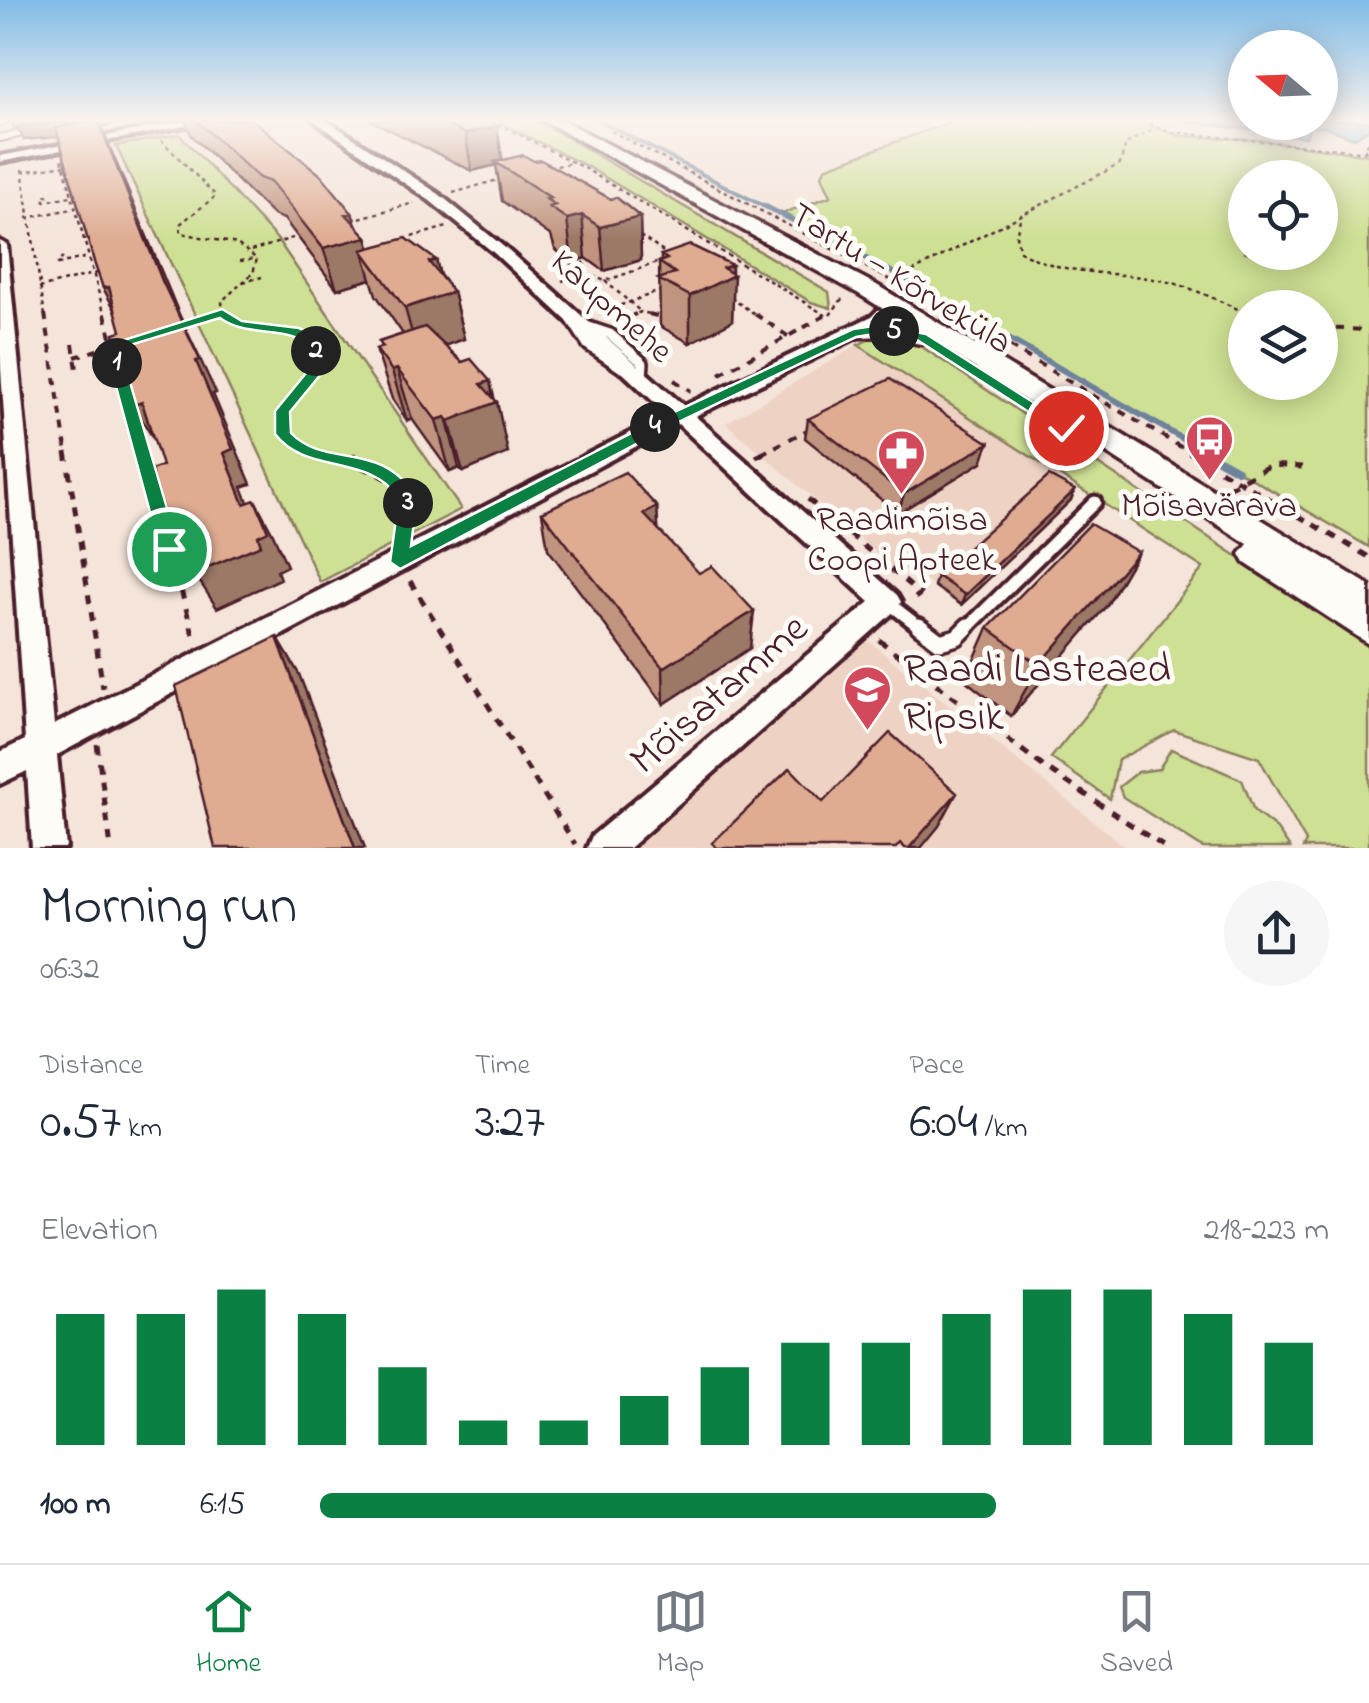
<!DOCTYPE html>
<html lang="en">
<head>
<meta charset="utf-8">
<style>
  body { margin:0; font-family:"Indie Flower",sans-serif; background:#f6f6f7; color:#1f2937; height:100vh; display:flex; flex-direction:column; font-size:38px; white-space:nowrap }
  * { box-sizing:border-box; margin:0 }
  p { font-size:32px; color:#747a83 }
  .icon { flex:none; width:55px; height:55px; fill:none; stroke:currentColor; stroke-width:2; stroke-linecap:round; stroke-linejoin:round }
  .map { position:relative; height:848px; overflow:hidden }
  .panel { display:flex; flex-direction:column; background:#fff; flex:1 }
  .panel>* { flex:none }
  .needle { width:65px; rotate:289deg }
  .tools { position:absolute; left:1228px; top:30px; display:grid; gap:20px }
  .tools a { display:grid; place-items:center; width:110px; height:110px; border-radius:50%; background:#fff; box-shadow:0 5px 25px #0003; font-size:50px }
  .pin { position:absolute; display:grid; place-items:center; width:85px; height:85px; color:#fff; margin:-42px; border:5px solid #fff; border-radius:50%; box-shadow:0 2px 10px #0007 }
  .km { position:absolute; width:50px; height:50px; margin:-25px; border-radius:50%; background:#222; color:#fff; font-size:28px; line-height:50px; text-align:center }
  .round { display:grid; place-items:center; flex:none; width:105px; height:105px; border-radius:52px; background:#f6f6f7 }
  .headline { display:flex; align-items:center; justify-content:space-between; height:170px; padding:0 40px }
  h1 { font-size:55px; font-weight:600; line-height:75px }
  .metrics { display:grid; grid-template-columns:repeat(3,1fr); gap:15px; height:170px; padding:10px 40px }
  .metrics div { display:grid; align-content:center }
  .metrics b { font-size:50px; font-weight:600 }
  .metrics small { font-size:28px; font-weight:400 }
  .metrics p { font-size:28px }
  .chart { height:280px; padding:20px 40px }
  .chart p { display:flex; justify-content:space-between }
  .chart svg { width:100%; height:180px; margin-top:10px; stroke:#0b8043; stroke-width:6 }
  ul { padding:0 40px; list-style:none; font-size:32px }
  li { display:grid; grid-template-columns:160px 120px 1fr; align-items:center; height:75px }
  li i { height:25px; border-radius:12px; background:#0b8043 }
  .dock { display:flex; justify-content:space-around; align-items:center; height:140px; border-top:2px solid #e0e1e3; background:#fff; font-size:28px; color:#747a83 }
  .dock a { display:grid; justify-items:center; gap:5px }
  .dock .current { color:#0b8043 }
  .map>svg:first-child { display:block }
</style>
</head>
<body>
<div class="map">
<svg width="1369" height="848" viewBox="0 0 1369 848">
  <rect width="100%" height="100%" fill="#f4e4d9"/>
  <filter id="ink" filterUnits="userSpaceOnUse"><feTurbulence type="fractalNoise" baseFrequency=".01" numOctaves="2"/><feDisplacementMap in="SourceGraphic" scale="20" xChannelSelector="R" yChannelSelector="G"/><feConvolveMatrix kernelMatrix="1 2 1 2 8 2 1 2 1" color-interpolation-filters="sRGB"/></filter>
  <g filter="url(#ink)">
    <path fill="#eed3c4" d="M 858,345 L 1061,475 L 934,586 L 910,567 L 900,573 L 726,423 Z
      M 862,636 L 1127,848 L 626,848 Z"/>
    <path fill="#cee094" stroke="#8c8060" stroke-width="2.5" fill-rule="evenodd" d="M 495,120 L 533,120 L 566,137 L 829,292 L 831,308 L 811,302 L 588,167 Z
      M 955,120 L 1134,120 L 1180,136 L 1260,140 L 1369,155 L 1369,547 L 1028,348 L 783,213 L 831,196 L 822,176 L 825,168 ZM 1245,178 L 1320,178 L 1320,252 L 1245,252 ZM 1245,308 L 1320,308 L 1320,382 L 1245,382 Z
      M 179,134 L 277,239 L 461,509 L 320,582 L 116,146 Z
      M 878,335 L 916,343 L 1369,644 L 1369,848 L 1303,848 L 1306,842 L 1259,758 L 1174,730 L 1118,760 L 1110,799 L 1051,758 L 1203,568 L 858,345 Z
      M 1171,749 L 1242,780 L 1254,811 L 1277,829 L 1290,848 L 1203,848 L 1123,797 L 1119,787 L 1138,772 L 1159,769 Z"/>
    <path fill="#84c6e5" stroke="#6d839b" stroke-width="2.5" d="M 1177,120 L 1344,120 L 1369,122 L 1369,129 L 1354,138 L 1325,127 L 1309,127 L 1306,137 Z"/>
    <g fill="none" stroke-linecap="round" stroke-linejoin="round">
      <path stroke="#6d839b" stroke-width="4" d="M 598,120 L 767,208"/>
      <path stroke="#6d839b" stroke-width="5" d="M 763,205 L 892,272
        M 908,281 L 970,316"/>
      <path stroke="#6d839b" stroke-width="6" d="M 965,314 L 1209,454"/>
      <path stroke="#6d839b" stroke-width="8" d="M 1205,452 L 1237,470"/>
      <defs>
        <path id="service-far4" d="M 0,122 L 6,120
          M 0,138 L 31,131"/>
        <path id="service-far3" d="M 567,311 L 569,316"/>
        <path id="service-far2" d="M 568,314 L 588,345 L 622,368
          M 589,327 L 610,334 L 643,363 L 642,377"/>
        <path id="service-far1" d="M 890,604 L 922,629
          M 966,629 L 1095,502"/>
        <path id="service" d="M 919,626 L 940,642 L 957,637 L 968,626"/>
        <path id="minor" d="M 191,120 L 215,120 L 0,162 L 0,156 Z
          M 313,120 L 326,120 L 439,194 L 504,247 L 684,406 L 872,316 L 878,310 L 890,310 L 892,313 L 884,324 L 695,416 L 897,595 L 901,602 L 897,609 L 629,848 L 587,848 L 592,836 L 870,602 L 678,424 L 57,755 L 66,848 L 32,848 L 27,771 L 0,784 L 0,752 L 25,740 L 0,354 L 0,241 L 7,245 L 54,725 L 667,414 L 494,253 L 429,200 Z"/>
        <path id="secondary" d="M 543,120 L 562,120 L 875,284 L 1369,585 L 1369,644 L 1245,563 L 1240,554 L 1248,544 L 931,340 L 921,344 L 880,336 L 845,338 L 841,333 L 845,328 L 880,322 L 914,328 L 859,294 Z"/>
      </defs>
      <use href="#service-far4" stroke="#4a1f2b" stroke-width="10"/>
      <use href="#service-far3" stroke="#4a1f2b" stroke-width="12"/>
      <use href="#service-far2" stroke="#4a1f2b" stroke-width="16"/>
      <use href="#service-far1" stroke="#4a1f2b" stroke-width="19"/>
      <use href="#service" stroke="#4a1f2b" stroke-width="22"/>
      <use href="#minor" stroke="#4a1f2b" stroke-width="8"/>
      <use href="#secondary" stroke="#4a1f2b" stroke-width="7"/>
      <path stroke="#4a1f2b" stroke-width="2.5" stroke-dasharray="4 4" stroke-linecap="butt" d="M 491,120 L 584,168 L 827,316
        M 1142,120 L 1171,132 L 1369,152
        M 611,131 L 958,316
        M 161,140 L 216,196 L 180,224 L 181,233 L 237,244 L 257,259 L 253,273 L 222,301 L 223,316
        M 1366,152 L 1364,146 L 1369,142
        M 62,159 L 105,316
        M 549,168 L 573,162
        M 22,169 L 45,316
        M 22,172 L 71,164
        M 453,193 L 501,179
        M 49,195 L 44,196 L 45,201 L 71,196
        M 27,218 L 76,208
        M 1020,219 L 1016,236 L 1020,251 C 1067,278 1114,270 1164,281 C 1193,287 1218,301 1245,312
        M 352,220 L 414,203
        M 640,236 L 669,256
        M 404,239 L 447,227
        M 251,251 L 299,236
        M 63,257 L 58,264 L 88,257
        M 240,261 L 255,259
        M 585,273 L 605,281 L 665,260
        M 898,279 L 1120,164 L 1126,144 L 1155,128
        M 562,281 L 585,273 L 584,261
        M 605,281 L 641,312
        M 243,282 L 262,277
        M 39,288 L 101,272
        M 731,298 L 758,316
        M 613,308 L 660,291
        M 830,315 L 842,299
        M 210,316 L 222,313
        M 630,316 L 641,312 L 659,316"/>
      <path stroke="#4a1f2b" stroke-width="4" stroke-dasharray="8 8" stroke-linecap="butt" d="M 45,314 L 67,454
        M 105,314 L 143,454
        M 222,314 L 245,324 L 313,340 L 314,374 L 282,411 L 283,434 L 317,454
        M 649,314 L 661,317
        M 755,314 L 789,337
        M 954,314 L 1193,454
        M 618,321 L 636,314
        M 180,325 L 219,314
        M 1320,328 L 1369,330
        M 73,344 L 77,369
        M 75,357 L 113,345
        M 720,374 L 828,314
        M 674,380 L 691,391
        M 761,454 L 809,429"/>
      <path stroke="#4a1f2b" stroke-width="5" stroke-dasharray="9 9" stroke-linecap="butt" d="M 66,452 L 103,688
        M 143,452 L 195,641
        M 310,452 C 348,465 380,466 408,498 L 404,535
        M 1189,452 L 1369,557
        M 756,457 L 766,452
        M 348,459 L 362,453
        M 1228,488 L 1271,465 L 1302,467
        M 808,499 L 920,594 L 914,599
        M 410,581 L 575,844
        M 879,640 L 1044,767 L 1166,848
        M 97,744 L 111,848"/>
      <use href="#service-far4" stroke="#fdfcf7" stroke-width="6"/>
      <use href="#service-far3" stroke="#fdfcf7" stroke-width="8"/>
      <use href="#service-far2" stroke="#fdfcf7" stroke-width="9"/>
      <use href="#service-far1" stroke="#fdfcf7" stroke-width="11"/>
      <use href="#service" stroke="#fdfcf7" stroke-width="15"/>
      <use href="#minor" fill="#fdfcf7" fill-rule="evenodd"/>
      <use href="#secondary" fill="#fdfcf7" fill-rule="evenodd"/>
    </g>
    <path fill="#c0947e" stroke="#4a1f2b" stroke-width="2.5" d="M 185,120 L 246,120 L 352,213 L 356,226 L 367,237 L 370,248 L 436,260 L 440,275 L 453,292 L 464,339 L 445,346 L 462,362 L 490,381 L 508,453 L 463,472 L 459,468 L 450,472 L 412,419 L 407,421 L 392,399 L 376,349 L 381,347 L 379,342 L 403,334 L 376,295 L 371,279 L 337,289 L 284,219 L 273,215 L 192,136 Z
      M 370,120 L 486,120 L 502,160 L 640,217 L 641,260 L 604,271 L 586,258 L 572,263 L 555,249 L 551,236 L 502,201 L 496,165 L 472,171 Z
      M 661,255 L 732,265 L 732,321 L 690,343 L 660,326 L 659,262 L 661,261 Z
      M 808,419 L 982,462 L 898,513 L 805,438 Z
      M 1071,500 L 961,605 L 934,586 L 937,576 Z
      M 657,507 L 658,529 L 750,648 L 664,704 L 548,549 L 542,512 Z
      M 1138,552 L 1107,605 L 1011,716 L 965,680 L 988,628 Z"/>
    <path fill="#9c7866" stroke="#4a1f2b" stroke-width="2.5" d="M 10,120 L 119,120 L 120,123 L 102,127 L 104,133 L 179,314 L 216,393 L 213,394 L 251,484 L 242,487 L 261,534 L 255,500 L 273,534 L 287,566 L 277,571 L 280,579 L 217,608 L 198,579 L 196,580 L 173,546 L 244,504 L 224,453 L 163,283 L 103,133 L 24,140 L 17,127 L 14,128 Z
      M 497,126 L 503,163 L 495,162 L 496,165 L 472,171 L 465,134 Z
      M 352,213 L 360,238 L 367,237 L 376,269 L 363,251 L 371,279 L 337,289 L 323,248 L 346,214 Z
      M 582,215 L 586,258 L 572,263 L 567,219 Z
      M 640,217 L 641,260 L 604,271 L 600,227 Z
      M 436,260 L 445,295 L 453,292 L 464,339 L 418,355 L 405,308 L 429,262 Z
      M 732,265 L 731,276 L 734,275 L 732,321 L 690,343 L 690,296 L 723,268 Z
      M 109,287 L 120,319 L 103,288 Z
      M 397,369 L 412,419 L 407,421 L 392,371 Z
      M 490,381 L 494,403 L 497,402 L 508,453 L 463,472 L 449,421 L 481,384 Z
      M 142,402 L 153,438 L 133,405 Z
      M 446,417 L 459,468 L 450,472 L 436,420 Z
      M 989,443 L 982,462 L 898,513 L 904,494 Z
      M 1075,490 L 1071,500 L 961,605 L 965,595 Z
      M 657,507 L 659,544 L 644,514 Z
      M 1138,552 L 1107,605 L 1011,716 L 1039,665 Z
      M 754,611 L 750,648 L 664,704 L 663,668 Z
      M 277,637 L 299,674 L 365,848 L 355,848 Z
      M 957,793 L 939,826 L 921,848 L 909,848 Z"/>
    <path fill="#dfac92" stroke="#4a1f2b" stroke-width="2.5" d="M 49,120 L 90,120 L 17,127 Z
      M 98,120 L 163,283 L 200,360 L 196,361 L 233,449 L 224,453 L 244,504 L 255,500 L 268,531 L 258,536 L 261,545 L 194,573 L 185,541 L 173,546 L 151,470 L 162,466 L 142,402 L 133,405 L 114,333 L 121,331 L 109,287 L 103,288 L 95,265 L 56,128 Z
      M 196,120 L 253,120 L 322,176 L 352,213 L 346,214 L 367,237 L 323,248 L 271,182 L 259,178 Z
      M 436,120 L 486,120 L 497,126 L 465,134 Z
      M 523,155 L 534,161 L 541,160 L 611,199 L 616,197 L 640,217 L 600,227 L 582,215 L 567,219 L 549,207 L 555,205 L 546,199 L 551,198 L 495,162 Z
      M 406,238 L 436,260 L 429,262 L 453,292 L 405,308 L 362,250 Z
      M 690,245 L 732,265 L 723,268 L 734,275 L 690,296 L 658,279 L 675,273 L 659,262 L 667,259 L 661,255 Z
      M 425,327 L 462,362 L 471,359 L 490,381 L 481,384 L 497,402 L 449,421 L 446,417 L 436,420 L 397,369 L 392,371 L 376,349 L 383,347 L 379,342 Z
      M 890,379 L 989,443 L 904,494 L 808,419 Z
      M 625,472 L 657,507 L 644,514 L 699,573 L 712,566 L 754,611 L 663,668 L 542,512 Z
      M 1049,476 L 1075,490 L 965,595 L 937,576 Z
      M 1090,524 L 1138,552 L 1039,665 L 988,628 Z
      M 277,637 L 355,848 L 215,848 L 176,686 Z
      M 890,733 L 957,793 L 909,848 L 905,848 L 900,843 L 896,848 L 717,848 L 712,843 L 790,768 L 823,802 Z"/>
  </g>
  <linearGradient id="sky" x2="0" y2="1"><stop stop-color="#80bbe7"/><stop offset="0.5" stop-color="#faf3ee"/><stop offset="1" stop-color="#faf3ee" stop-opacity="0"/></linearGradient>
  <rect width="1369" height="239" fill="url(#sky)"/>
  <path fill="#0b8043" stroke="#fff" stroke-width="2.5" d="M 222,309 L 242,321 L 299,328 L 318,337 L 321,374 L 290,412 L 291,433 C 327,470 380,438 417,498 L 411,546 L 659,419 L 853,329 L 880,325 L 926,334 L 1074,428 L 1060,432 L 917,340 L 880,333 L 856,337 L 670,426 L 400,569 L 390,562 L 399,498 C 368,453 306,475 275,434 L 275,411 L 306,373 L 306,342 C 279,326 246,337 220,318 L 120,348 L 179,549 L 169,556 L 160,549 L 105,346 Z"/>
  <defs>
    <symbol id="bus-pin" viewBox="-11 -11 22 30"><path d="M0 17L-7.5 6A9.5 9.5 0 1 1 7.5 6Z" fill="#d1495b" stroke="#fdfcf7"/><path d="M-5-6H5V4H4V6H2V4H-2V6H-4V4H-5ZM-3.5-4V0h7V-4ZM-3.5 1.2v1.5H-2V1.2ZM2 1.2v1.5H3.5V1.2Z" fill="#fff"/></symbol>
    <symbol id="pharmacy-pin" viewBox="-11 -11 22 30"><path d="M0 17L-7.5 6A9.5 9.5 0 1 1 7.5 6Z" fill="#d1495b" stroke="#fdfcf7"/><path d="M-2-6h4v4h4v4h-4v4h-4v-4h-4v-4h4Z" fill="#fff"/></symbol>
    <symbol id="school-pin" viewBox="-11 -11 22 30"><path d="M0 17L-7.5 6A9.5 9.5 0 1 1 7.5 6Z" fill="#d1495b" stroke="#fdfcf7"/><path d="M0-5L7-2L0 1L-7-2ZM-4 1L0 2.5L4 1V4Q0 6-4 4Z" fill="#fff"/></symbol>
  </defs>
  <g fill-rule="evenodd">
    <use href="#bus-pin" x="1182" y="412" width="55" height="75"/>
    <use href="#pharmacy-pin" x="874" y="426" width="55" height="75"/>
    <use href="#school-pin" x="840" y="662" width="55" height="75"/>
  </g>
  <g text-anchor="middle" stroke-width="10" stroke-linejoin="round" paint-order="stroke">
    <g font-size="35" fill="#4a1f2b" stroke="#fdfcf7">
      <text transform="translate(902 277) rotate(32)" y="12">Tartu — Kõrveküla</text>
      <text transform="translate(613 305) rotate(42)" y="12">Kaupmehe</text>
    </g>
    <g font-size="35" fill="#4a1f2b" stroke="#fdfcf7">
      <text x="1209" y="516">Mõisavärava</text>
      <text x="902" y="530">Raadimõisa<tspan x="902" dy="40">Coopi Apteek</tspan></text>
    </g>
    <g font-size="42" fill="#4a1f2b" stroke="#fdfcf7" text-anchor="start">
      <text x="903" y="681">Raadi Lasteaed<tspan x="903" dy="48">Ripsik</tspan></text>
    </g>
    <g font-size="42" fill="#4a1f2b" stroke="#fdfcf7">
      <text transform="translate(717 692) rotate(-41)" y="15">Mõisatamme</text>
    </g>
  </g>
</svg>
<div class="tools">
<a><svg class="needle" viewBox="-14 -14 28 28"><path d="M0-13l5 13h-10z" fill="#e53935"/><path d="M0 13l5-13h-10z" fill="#747a83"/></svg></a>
<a><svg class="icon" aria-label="locate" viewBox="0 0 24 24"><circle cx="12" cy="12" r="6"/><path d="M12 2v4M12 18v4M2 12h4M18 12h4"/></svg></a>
<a><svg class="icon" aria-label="layers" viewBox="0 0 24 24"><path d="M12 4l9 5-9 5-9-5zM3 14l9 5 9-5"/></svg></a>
</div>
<div class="pin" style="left:169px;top:549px;background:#1e9e55"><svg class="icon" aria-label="arrive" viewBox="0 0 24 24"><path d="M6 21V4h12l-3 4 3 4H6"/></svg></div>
<div class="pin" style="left:1066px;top:428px;background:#d93025"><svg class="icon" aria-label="check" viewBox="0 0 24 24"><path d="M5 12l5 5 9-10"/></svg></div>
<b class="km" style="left:117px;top:363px">1</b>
<b class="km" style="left:316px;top:351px">2</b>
<b class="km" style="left:408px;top:503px">3</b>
<b class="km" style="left:655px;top:427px">4</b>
<b class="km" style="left:894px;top:331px">5</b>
</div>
<section class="panel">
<div class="headline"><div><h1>Morning run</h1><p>06:32</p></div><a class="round"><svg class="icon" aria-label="share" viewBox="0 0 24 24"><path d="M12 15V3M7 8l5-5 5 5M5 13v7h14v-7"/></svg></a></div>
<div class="metrics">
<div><p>Distance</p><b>0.57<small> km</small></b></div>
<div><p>Time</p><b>3:27</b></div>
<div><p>Pace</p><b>6:04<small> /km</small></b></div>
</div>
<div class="chart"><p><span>Elevation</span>218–223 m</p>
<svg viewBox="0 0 160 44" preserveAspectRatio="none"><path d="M5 44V12M15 44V12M25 44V6M35 44V12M45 44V25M55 44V38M65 44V38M75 44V32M85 44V25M95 44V19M105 44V19M115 44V12M125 44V6M135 44V6M145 44V12M155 44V19"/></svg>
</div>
<ul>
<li><b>100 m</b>6:15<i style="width:67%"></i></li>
</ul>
</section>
<nav class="dock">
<a class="current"><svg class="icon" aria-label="home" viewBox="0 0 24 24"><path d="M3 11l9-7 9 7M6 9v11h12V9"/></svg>Home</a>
<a><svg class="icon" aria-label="map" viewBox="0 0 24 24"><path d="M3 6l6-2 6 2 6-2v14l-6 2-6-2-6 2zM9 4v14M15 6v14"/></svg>Map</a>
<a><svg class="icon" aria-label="saved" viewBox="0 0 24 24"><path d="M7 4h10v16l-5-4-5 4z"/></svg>Saved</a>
</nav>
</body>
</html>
